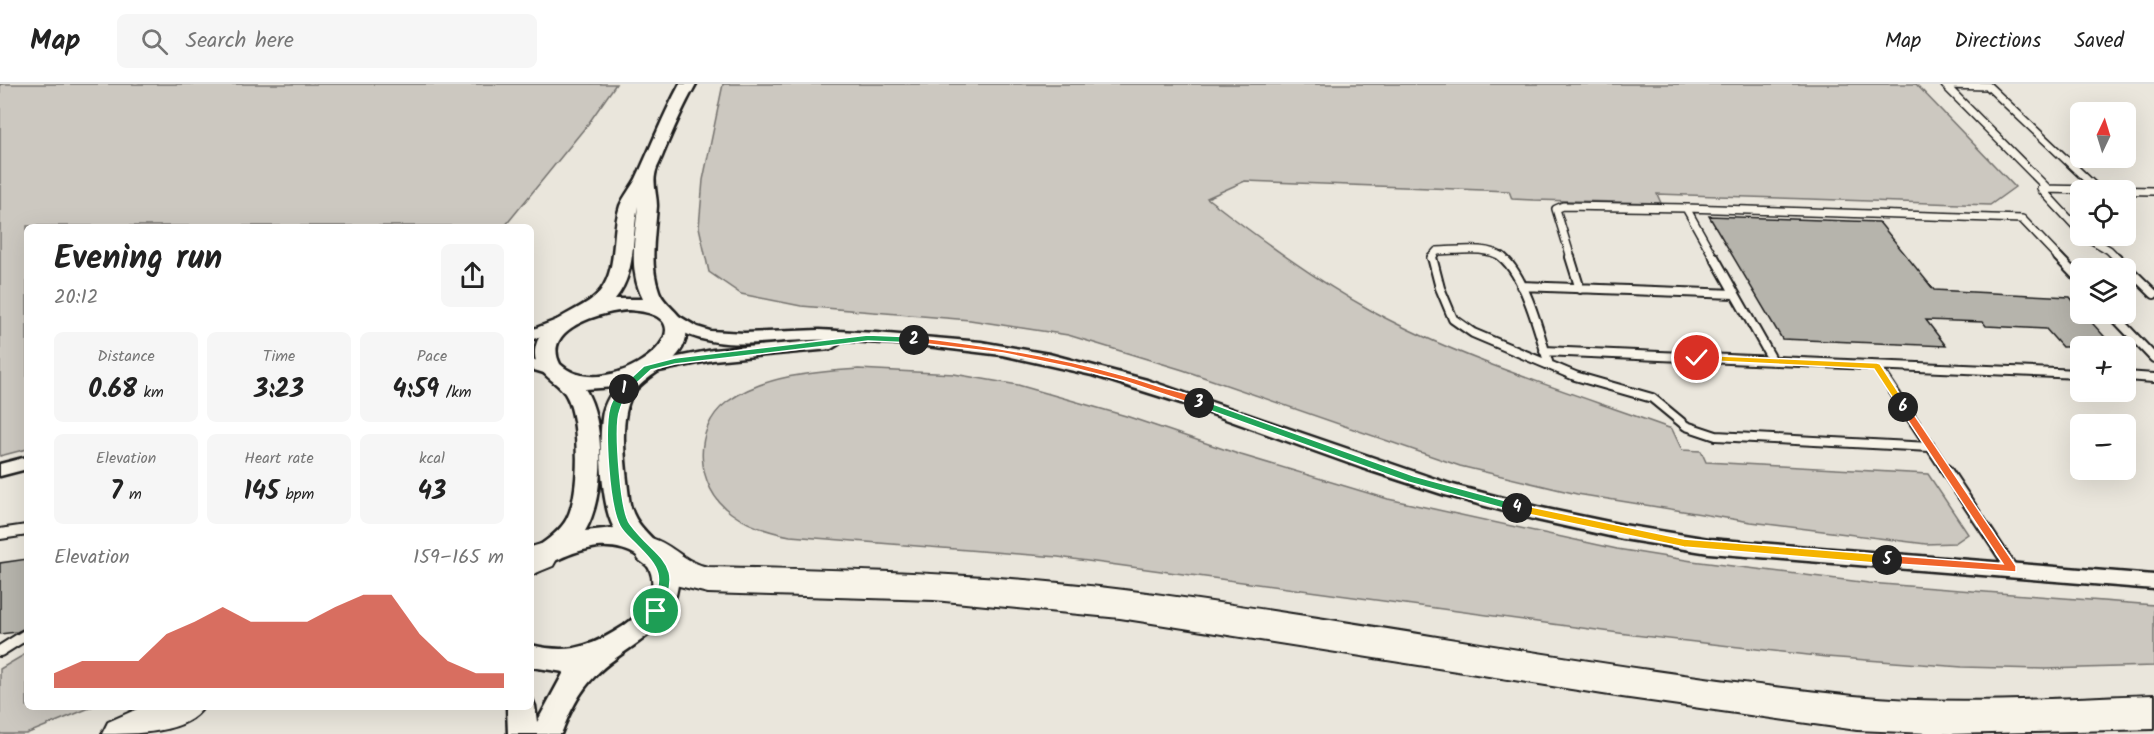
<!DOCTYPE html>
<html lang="en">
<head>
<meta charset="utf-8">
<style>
  body { margin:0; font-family:Kalam,sans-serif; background:#f6f6f6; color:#222; height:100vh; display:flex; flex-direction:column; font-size:22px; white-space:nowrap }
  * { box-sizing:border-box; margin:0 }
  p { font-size:20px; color:#767676 }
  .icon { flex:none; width:33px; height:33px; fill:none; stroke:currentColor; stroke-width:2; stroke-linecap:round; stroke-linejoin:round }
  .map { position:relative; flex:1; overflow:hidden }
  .details { position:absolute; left:24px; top:140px; width:510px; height:486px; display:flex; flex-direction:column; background:#fff; border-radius:9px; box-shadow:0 6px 24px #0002 }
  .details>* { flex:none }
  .needle { width:39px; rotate:4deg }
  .fabs { position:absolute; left:2070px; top:18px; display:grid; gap:12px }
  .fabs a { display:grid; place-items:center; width:66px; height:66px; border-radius:9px; background:#fff; box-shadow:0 6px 24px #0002; font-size:30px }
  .pin { position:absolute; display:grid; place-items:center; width:51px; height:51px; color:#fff; margin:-26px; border:3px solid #fff; border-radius:50%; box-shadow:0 2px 6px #0007 }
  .km { position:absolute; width:30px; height:30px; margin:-15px; border-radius:50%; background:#222; color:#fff; font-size:16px; line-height:30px; text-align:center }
  .round { display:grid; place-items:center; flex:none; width:63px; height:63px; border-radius:9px; background:#f6f6f6 }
  .headline { display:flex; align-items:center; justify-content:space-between; height:102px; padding:0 30px }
  h1 { font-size:33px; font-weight:800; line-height:45px }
  .stats { display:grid; grid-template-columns:repeat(3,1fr); gap:9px; height:102px; padding:6px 30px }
  .stats div { display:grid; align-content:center; border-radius:9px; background:#f6f6f6; text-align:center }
  .stats b { font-size:26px; font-weight:800 }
  .stats small { font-size:16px; font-weight:400 }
  .stats p { font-size:16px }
  .chart { height:168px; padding:12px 30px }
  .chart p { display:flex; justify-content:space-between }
  .chart svg { width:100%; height:108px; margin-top:6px; fill:#c8321e; opacity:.7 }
  header { display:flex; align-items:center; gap:36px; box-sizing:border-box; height:84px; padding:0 30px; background:#fff; border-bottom:2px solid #e0e0e0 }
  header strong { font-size:28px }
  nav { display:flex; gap:33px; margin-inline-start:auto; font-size:21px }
  .search { width:420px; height:54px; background:#f6f6f6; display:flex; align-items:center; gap:15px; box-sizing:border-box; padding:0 21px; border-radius:9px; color:#767676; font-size:22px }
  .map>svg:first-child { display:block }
</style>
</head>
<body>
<header>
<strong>Map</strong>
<div class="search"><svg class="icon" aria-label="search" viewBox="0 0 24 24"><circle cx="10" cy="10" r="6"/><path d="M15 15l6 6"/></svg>Search here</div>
<nav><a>Map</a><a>Directions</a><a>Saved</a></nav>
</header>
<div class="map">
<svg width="2154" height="650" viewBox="0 0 2154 650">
  <rect width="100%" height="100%" fill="#eae6dc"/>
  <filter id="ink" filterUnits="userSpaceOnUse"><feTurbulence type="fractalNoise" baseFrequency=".0167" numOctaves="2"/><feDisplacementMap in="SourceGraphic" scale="12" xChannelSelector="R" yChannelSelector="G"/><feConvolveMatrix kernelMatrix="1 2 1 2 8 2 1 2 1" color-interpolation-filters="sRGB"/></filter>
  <g filter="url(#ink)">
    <path fill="#ccc8c0" stroke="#74726e" stroke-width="1.5" d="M 0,0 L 616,0 L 588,40 L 505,142 L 27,142 L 27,365 L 0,372 Z
      M 723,0 L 1916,0 L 2015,103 L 1990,121 L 1657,110 L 1661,119 L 1533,116 L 1512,115 L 1509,107 L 1245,97 L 1207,114 C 1260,155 1314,195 1372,227 C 1464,277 1573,309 1672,345 L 1682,366 L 1701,367 L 1706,378 L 1928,390 L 1968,450 L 1955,459 L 1926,460 L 1751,438 L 1577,410 L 1460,382 L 1183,286 L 1068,251 L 970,236 L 801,222 L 741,210 L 709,188 L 699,143 L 703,96 Z
      M 858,285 L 954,290 L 1018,301 L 1126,332 L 1241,371 L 1388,415 L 1617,465 L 1692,477 L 1869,499 L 2154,521 L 2154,582 L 2045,585 L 1962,583 L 1826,573 L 1634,551 L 1058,473 L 790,452 C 770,448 748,442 731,429 C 696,404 691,345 727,318 C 764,291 814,288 858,285 Z
      M 27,569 L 27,622 L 92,623 L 26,650 L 0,650 L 0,585 Z"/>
    <path fill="#b6b4ac" stroke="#1c1c1c" stroke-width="1.5" d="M 1709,132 L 1879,138 L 1934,206 L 2070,213 L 2080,226 L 2080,230 L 2084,230 L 2113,262 L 2062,263 L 2046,245 L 1986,242 L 1983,238 L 1926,236 L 1946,262 L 1782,255 Z
      M 27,475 L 27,543 L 17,548 L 0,550 L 0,479 Z"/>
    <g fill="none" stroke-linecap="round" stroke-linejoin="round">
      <defs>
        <path id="service-far2" d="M 2047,104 L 1945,1 L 1988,2 L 2097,105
          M 2080,147 L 2041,105 L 2154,107
          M 2085,152 L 2109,166 L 2117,174
          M 1431,174 L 1437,167 C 1457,167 1487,161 1503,174
          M 1571,174 L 1556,125 L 1563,122 L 1686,124
          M 1714,174 L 1686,124 L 2022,135 L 2059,174"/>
        <path id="service-far1" d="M 1432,173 L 1440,204 L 1453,235 L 1473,249 L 1575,292 L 1652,314 L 1686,342 L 1716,352 L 1930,363
          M 1502,173 C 1526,193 1540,251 1549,281
          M 1570,173 L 1580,205
          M 1714,173 L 1773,277
          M 2058,173 L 2080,196
          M 2116,173 L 2154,210
          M 1521,202 L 1735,210
          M 2112,230 L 2154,274
          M 1544,267 L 2080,290
          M 1877,282 L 1947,388
          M 2126,292 L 2154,294"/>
        <path id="service" d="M 1946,386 L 2012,485
          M 0,450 L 27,446
          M 0,567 L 27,550"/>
        <path id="minor" d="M 667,225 L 697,243 L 710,247 L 744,249 L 819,246 L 876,249 L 981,258 L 1049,270 L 1147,296 L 1453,401 L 1537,423 L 1623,441 L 1709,455 L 2154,491 L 2154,505 L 1709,469 L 1623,455 L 1537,436 L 1445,411 L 1362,384 L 1181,319 L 1092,291 L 1002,271 L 918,261 L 833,256 L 839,260 L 831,265 L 713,276 L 649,289 L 643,288 L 641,284 L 643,280 L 713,266 L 826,256 C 781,254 732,268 689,251 C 679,247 670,239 662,233 L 659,230 Z
          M 567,232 L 572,234 L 575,237 L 572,240 L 531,256 L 531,246 Z
          M 531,275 L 560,283 L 562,287 L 554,292 L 531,285 Z
          M 27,373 L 27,385 L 0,392 L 0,380 Z"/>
        <path id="secondary" d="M 680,0 L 696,0 C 683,23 673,46 663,70 C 661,76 656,84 655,91 C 653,100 657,112 657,122 C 655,151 649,179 659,207 C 665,224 689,232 686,253 C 681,280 649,288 634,308 C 617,331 626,386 629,414 C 633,455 683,464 678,501 C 671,551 624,561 595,592 C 579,608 569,629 561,650 L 508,650 L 507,622 L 531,622 L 531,613 L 535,622 L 537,638 L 564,588 L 531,583 L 531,561 C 564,569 586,565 614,548 C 626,541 638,532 645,521 C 668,483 633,460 598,463 C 585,465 571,469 559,475 C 548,479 542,487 531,491 L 531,467 C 543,459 557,450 565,438 C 581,414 580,337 567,313 C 560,297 535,291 535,270 C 536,233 583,230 601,206 C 618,183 611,149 620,122 C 624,112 631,104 636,95 C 651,63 663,31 680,0 ZM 638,122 C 635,153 628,186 643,215 L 615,215 C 637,189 631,153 638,122 ZM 629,226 C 726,232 607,325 560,280 C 541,244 604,227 629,226 ZM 615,303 C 610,311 605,319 603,328 C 598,354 601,422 614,444 L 585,447 C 605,414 606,337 585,305 Z"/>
        <path id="motorway" d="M 651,454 C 674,461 683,478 708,483 C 848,486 985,489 1124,506 C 1368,537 1610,587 1854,612 C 1953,622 2055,614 2154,611 L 2154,645 L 1951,650 L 1857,646 L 1622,613 L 1120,534 L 934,516 L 708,509 L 671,500 L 639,476 L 634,467 L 639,458 Z
          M 541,460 L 553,464 L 558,473 L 553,482 L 531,491 L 531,463 Z
          M 144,622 L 204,622 C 188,650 134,650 102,650 L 108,638 Z"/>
      </defs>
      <use href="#service-far2" stroke="#1c1c1c" stroke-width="10"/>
      <use href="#service-far1" stroke="#1c1c1c" stroke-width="12"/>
      <use href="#service" stroke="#1c1c1c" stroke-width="14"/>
      <use href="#minor" stroke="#1c1c1c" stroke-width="5"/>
      <use href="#secondary" stroke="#1c1c1c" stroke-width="5"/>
      <use href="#motorway" stroke="#1c1c1c" stroke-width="4"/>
      <use href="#service-far2" stroke="#f7f3e8" stroke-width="7"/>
      <use href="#service-far1" stroke="#f7f3e8" stroke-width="8"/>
      <use href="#service" stroke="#f7f3e8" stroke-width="10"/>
      <use href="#minor" fill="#f7f3e8" fill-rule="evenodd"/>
      <use href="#secondary" fill="#f7f3e8" fill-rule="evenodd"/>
      <use href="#motorway" fill="#f7f3e8" fill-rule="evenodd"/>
    </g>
  </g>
  <path fill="#22a559" stroke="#fff" stroke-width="1.5" d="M 624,302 L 629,305 C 624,315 619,324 618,335 C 616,354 620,427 630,440 C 657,477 686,476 660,531 L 656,532 L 650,527 C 664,491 662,486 635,459 C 630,454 623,448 620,442 C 609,422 604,344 610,323 C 612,316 617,309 621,303 Z"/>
  <path fill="#22a559" stroke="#fff" stroke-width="1.5" d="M 868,251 L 914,253 L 919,256 L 914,259 L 868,257 L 675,280 L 651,286 L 628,307 L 619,305 L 644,282 L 675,274 Z"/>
  <path fill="#f0652b" stroke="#fff" stroke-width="1.5" d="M 914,253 C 998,263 1080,276 1161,303 C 1174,307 1194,310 1204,319 L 1199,322 L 1124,297 L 1070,283 L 1003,269 L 911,258 L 911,254 Z"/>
  <path fill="#22a559" stroke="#fff" stroke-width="1.5" d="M 1195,316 L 1202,316 L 1414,392 L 1517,420 L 1522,424 L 1517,428 L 1408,398 L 1195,321 Z"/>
  <path fill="#f5b400" stroke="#fff" stroke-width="1.5" d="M 1517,420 L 1684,455 L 1887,471 L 1893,476 L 1887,480 L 1684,463 L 1513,427 L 1513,421 Z"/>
  <path fill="#f0652b" stroke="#fff" stroke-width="1.5" d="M 1903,319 L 1907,320 L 2016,482 L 2016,488 L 1883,479 L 1883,473 L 1887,471 L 2003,480 L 1899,323 Z"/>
  <path fill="#f5b400" stroke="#fff" stroke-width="1.5" d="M 1697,271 L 1877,279 L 1880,280 L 1908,323 L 1907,325 L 1900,325 L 1874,285 L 1693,276 L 1693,272 Z"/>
</svg>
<div class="fabs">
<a><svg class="needle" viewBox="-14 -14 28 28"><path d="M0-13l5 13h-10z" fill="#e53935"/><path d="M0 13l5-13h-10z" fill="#767676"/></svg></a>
<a><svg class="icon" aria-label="locate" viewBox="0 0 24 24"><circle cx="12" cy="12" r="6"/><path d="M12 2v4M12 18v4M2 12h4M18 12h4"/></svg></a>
<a><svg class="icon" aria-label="layers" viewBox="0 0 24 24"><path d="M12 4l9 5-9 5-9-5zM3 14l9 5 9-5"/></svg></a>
<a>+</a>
<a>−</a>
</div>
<div class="pin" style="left:656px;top:527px;background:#1e9e55"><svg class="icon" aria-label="arrive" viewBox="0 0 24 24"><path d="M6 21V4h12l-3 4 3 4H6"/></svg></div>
<div class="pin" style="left:1697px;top:274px;background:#d93025"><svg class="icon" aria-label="check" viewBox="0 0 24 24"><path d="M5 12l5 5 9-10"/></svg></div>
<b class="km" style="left:624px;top:305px">1</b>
<b class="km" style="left:914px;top:256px">2</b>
<b class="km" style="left:1199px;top:319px">3</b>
<b class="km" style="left:1517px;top:424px">4</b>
<b class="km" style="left:1887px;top:476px">5</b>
<b class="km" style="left:1903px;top:323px">6</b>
<section class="details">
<div class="headline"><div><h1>Evening run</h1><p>20:12</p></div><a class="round"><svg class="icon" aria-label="share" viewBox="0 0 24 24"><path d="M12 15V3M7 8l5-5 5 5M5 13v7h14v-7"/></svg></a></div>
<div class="stats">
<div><p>Distance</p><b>0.68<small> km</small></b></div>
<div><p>Time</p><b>3:23</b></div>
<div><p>Pace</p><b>4:59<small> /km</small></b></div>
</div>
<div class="stats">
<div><p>Elevation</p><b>7<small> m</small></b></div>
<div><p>Heart rate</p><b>145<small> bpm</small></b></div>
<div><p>kcal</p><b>43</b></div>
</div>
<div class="chart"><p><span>Elevation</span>159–165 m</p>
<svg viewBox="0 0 160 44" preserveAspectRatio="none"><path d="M0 44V38L10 33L20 33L30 33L40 22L50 17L60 11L70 17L80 17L90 17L100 11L110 6L120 6L130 22L140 33L150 38L160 38V44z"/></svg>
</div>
</section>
</div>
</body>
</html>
